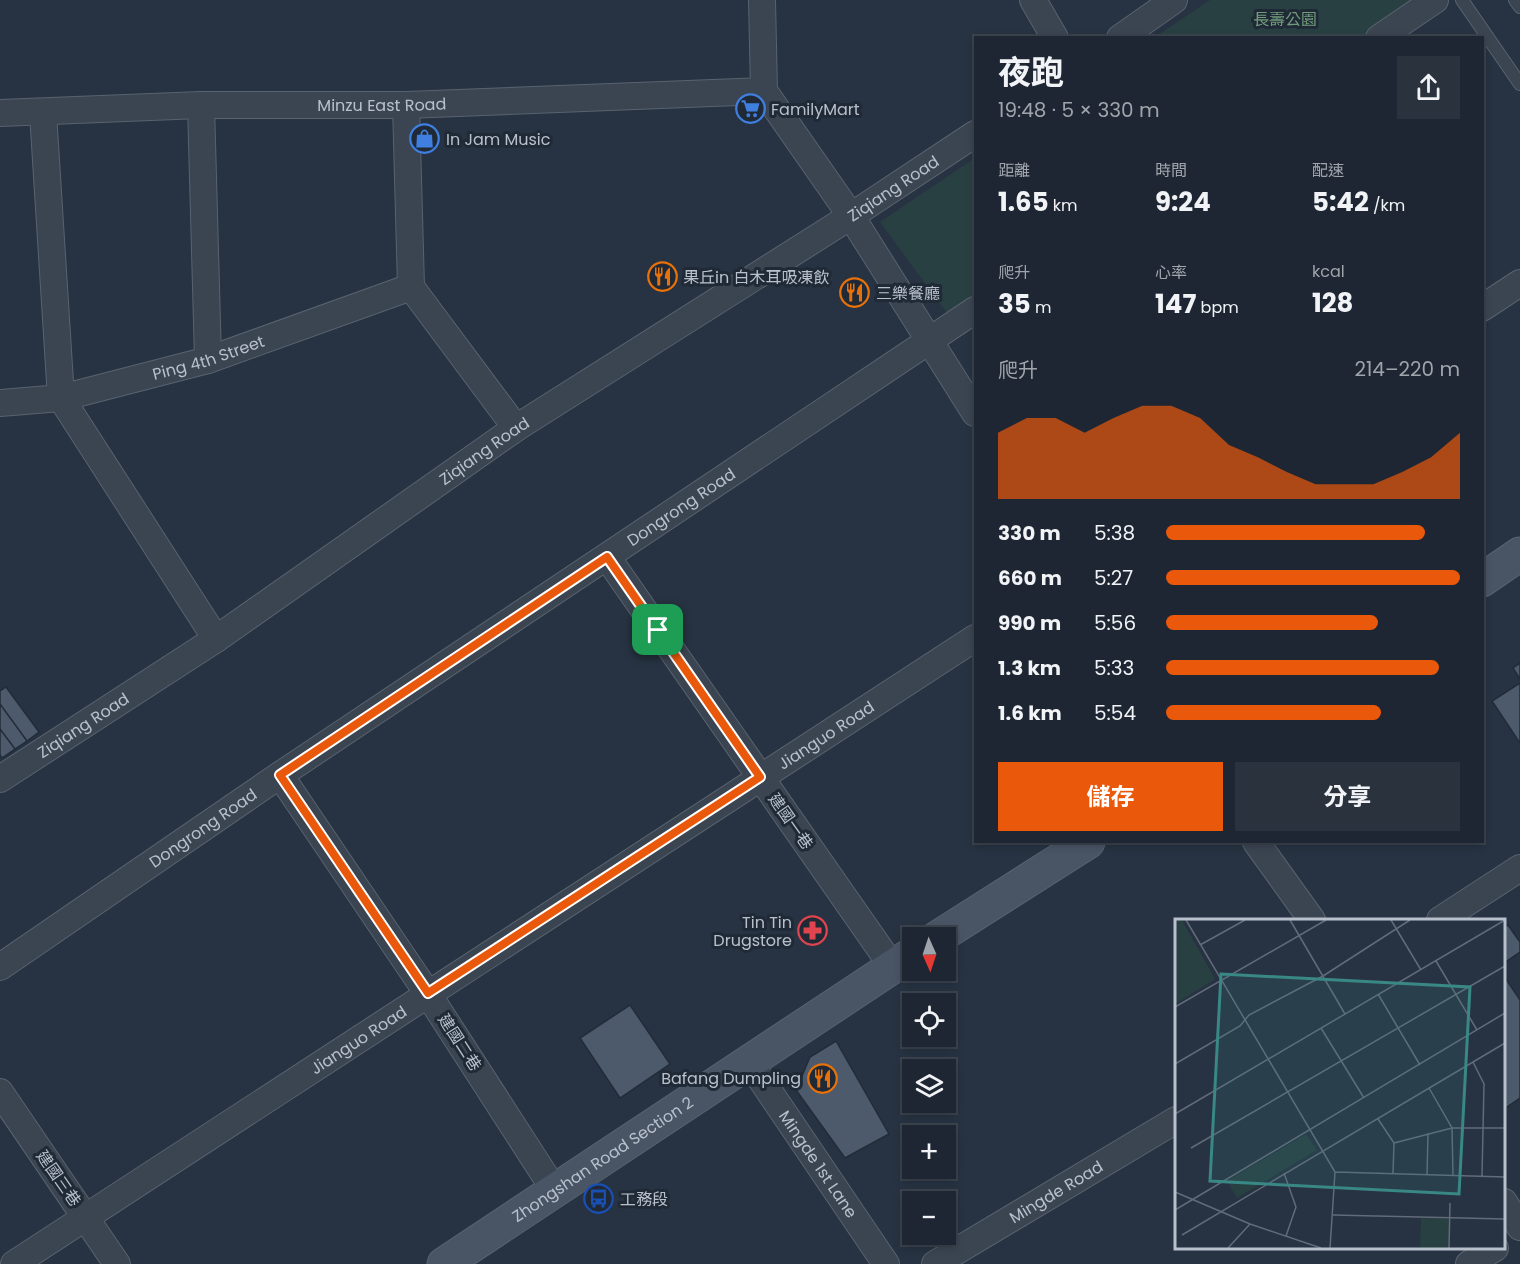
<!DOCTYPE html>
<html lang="zh-TW">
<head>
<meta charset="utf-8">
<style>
  body { margin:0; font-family:Poppins,"Noto Sans TC",sans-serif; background:#2a323e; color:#f1f3f6; height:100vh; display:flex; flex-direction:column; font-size:22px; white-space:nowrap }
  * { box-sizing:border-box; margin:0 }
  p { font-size:20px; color:#a0a5ac }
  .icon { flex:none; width:33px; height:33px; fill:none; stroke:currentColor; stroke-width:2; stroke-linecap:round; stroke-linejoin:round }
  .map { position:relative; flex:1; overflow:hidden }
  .side { position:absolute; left:974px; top:36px; width:510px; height:807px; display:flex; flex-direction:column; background:#1d2632; border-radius:0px; box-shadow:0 3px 9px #0003,0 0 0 2px #3b434d }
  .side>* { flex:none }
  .needle { width:39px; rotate:177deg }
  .controls { position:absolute; left:902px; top:927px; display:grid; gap:12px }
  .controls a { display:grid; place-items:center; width:54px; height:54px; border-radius:0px; background:#1d2632; box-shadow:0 3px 9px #0003,0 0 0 2px #3b434d; font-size:30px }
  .pin { position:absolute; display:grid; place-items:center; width:51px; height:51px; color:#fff; margin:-26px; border-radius:12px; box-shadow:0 3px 9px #0006 }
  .round { display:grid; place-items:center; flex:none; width:63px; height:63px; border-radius:0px; background:#2a323e }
  .headline { display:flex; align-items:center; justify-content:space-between; height:102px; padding:0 24px }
  h1 { font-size:33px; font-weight:700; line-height:45px }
  .metrics { display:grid; grid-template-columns:repeat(3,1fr); gap:9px; height:102px; padding:6px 24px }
  .metrics div { display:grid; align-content:center }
  .metrics b { font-size:26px; font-weight:700 }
  .metrics small { font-size:16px; font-weight:400 }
  .metrics p { font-size:16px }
  .chart { height:168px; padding:12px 24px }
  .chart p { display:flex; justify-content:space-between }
  .chart svg { width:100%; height:108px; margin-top:6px; fill:#ea580c; opacity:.7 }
  .action { display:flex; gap:12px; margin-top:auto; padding:12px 24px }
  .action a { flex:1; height:69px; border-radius:0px; background:#ea580c; color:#fff; font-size:24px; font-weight:700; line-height:69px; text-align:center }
  .action a+a { background:#2a323e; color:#f1f3f6 }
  ul { padding:0 24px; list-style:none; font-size:20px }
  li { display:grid; grid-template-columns:96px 72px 1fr; align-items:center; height:45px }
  li i { height:15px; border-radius:8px; background:#ea580c }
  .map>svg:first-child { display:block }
</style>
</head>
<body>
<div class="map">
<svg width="1520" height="1264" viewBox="0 0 1520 1264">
  <rect width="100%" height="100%" fill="#273342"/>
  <path fill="#294043" d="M 1210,0 L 1415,0 L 1416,1 L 1362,37 L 1154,38 Z
    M 975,158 L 975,299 L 949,316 L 880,222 Z"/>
  <path fill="#4d5a6b" stroke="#222c39" stroke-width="1.5" d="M 1520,663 L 1520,679 L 1513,668 Z
    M 1520,683 L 1520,743 L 1492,701 Z
    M 6,687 L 39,732 L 27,741 L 0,704 L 0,691 Z
    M 0,704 L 27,741 L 15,749 L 0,729 Z
    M 0,729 L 15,749 L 2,758 L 0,755 Z
    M 1508,925 L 1520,942 L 1520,952 L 1504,963 L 1504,928 Z
    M 1504,976 L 1520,1000 L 1520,1098 L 1504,1109 Z
    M 630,1005 L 670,1064 L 620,1098 L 580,1038 Z
    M 836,1041 L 889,1134 L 845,1158 L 796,1090 L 810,1057 Z"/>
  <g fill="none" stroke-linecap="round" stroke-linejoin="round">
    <defs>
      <path id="lane" d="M 1462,0 L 1520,84
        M 1515,0 L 1520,7"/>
      <g id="street">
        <path d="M 762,0 L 764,91 L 851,216 L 975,413"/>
        <path d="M 1033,0 L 1055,38"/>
        <path d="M 1120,38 L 1174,0"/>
        <path d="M 1379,38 L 1435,0"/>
        <path d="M 201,105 L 208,360"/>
        <path d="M 406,105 L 411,287 L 516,428"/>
        <path id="s1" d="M 0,113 L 201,105 L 406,105 L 764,91"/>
        <path d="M 43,113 L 61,398 L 216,639"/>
        <path d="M 1482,308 L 1520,283"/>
        <path id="s2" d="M 0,403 L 61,398 L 208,360 L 411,287"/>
        <path d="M 607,557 L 892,966"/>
        <path d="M 280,775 L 428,994 L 555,1191"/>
        <path id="s3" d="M 0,779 L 216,639 L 516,428 L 851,216 L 975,134"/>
        <path d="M 1256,842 L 1312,920"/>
        <path d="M 1440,920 L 1520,868"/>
        <path id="s4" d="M 0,967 L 280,775 L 975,310"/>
        <path id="s5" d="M 750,1063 L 886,1264"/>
        <path d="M 0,1092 L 117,1264"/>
        <path d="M 1504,1202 L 1520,1227"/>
        <path id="s6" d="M 14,1264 L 975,638"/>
        <path id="s7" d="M 935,1264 L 1176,1120"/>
        <path d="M 1469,1264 L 1495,1248"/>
      </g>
      <g id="secondary">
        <path d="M 1482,580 L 1520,554"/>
        <path d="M 937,938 L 1088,842"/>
        <path id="s8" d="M 444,1264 L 912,954"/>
      </g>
    </defs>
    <use href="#lane" stroke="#59636f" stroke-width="14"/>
    <use href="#street" stroke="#59636f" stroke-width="28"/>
    <use href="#secondary" stroke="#59636f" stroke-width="35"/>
    <use href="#lane" stroke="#3b4552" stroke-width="12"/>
    <use href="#street" stroke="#3b4552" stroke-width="26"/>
    <use href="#secondary" stroke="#495465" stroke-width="33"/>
  </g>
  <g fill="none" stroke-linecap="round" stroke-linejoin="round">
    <defs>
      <path id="route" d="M 607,557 L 760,777 L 428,993 L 280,775 Z"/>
    </defs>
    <use href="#route" stroke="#fff" stroke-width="12"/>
    <use href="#route" stroke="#ea580c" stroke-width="8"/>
  </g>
  <defs>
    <symbol id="supermarket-ring" viewBox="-11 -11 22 22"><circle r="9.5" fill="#202a37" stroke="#3f7fe0" stroke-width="1.5"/><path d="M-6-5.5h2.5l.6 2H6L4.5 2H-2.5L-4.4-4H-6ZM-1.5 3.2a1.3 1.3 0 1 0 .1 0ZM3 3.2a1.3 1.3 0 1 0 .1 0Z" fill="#3f7fe0"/></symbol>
    <symbol id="shop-ring" viewBox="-11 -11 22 22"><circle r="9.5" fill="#202a37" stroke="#3f7fe0" stroke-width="1.5"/><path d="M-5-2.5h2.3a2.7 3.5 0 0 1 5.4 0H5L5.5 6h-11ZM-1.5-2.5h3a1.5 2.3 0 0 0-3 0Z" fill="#3f7fe0"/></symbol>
    <symbol id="restaurant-ring" viewBox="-11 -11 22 22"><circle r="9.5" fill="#202a37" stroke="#e8710a" stroke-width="1.5"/><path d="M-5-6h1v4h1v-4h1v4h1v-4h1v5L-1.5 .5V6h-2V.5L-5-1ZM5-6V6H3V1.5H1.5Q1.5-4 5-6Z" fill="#e8710a"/></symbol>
    <symbol id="pharmacy-ring" viewBox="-11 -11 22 22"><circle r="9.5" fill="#202a37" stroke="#e0444e" stroke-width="1.5"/><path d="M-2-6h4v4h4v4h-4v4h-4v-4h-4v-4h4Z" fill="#e0444e"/></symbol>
    <symbol id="bus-ring" viewBox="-11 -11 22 22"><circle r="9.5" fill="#202a37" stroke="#1a4fb4" stroke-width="1.5"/><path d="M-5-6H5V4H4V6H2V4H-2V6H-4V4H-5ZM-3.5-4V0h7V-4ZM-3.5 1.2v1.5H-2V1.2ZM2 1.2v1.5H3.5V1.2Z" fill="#1a4fb4"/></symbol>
  </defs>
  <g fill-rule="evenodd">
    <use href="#supermarket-ring" x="734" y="92" width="33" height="33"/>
    <use href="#shop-ring" x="408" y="122" width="33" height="33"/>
    <use href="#restaurant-ring" x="646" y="260" width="33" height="33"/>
    <use href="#restaurant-ring" x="838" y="276" width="33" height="33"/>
    <use href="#pharmacy-ring" x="796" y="914" width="33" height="33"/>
    <use href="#restaurant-ring" x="806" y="1062" width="33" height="33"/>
    <use href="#bus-ring" x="582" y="1182" width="33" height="33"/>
  </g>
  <g text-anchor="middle" stroke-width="6" stroke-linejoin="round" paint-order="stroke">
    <g font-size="16" fill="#709c7a" stroke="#202a37">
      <text x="1285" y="25">長壽公園</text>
    </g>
    <g font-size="16" fill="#b8c0cc" stroke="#202a37">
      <text dy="6" stroke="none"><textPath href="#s1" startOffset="382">Minzu East Road</textPath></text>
      <text dy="6" stroke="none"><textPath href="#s3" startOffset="1071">Ziqiang Road</textPath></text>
      <text dy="6" stroke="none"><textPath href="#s2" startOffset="214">Ping 4th Street</textPath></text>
      <text dy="6" stroke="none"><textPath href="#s3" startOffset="585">Ziqiang Road</textPath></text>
      <text dy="6" stroke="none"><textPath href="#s4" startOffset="822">Dongrong Road</textPath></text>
      <text dy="6" stroke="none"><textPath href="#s3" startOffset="99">Ziqiang Road</textPath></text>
      <text dy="6" stroke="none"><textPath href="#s6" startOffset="969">Jianguo Road</textPath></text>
      <text transform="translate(791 821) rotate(55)" y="6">建國一巷</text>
      <text dy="6" stroke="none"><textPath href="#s4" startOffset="246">Dongrong Road</textPath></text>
      <text dy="6" stroke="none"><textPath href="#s6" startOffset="411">Jianguo Road</textPath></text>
      <text transform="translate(460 1042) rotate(57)" y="6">建國二巷</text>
      <text dy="6" stroke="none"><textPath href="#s8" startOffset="190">Zhongshan Road Section 2</textPath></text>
      <text dy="6" stroke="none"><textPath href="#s5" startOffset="122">Mingde 1st Lane</textPath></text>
      <text transform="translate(59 1178) rotate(55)" y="6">建國三巷</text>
      <text dy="6" stroke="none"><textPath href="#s7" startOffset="141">Mingde Road</textPath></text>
    </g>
    <g font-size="16" fill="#b8c0cc" stroke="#202a37" text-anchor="start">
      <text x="771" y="115">FamilyMart</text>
      <text x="446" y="145">In Jam Music</text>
      <text x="683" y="283">果丘in 白木耳吸凍飲</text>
      <text x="876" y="299">三樂餐廳</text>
      <text x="792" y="928" text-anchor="end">Tin Tin<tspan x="792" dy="18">Drugstore</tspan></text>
      <text x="801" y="1084" text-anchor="end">Bafang Dumpling</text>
      <text x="620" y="1205">工務段</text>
    </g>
  </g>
  <g transform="translate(1175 919)">
    <rect width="330" height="330" fill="#273342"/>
    <path d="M 7,1 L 40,60 L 0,85 L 0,2 ZM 131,215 L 142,231 L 62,279 L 52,262 ZM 246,299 L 274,300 L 275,329 L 245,329 Z" fill="#294043"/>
    <path fill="none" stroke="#616b79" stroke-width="1.5" d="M 11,1 L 160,253 L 155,329M 115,1 L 170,95M 216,1 L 246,51M 25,26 L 70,1M 261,42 L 302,111M 203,75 L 245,146M 0,88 L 151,1M 146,109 L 189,179M 298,143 L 309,165 L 307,257M 0,145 L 65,107 L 74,96 L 148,57 L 235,1M 254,169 L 277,209 L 278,256M 0,195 L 330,1M 203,200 L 219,224 L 218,254M 219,224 L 277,209 L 330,209M 16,229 L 330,47M 160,253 L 330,258M 109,254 L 121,288 L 111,317M 252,256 L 253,214M 0,273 L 75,305 L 146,329M 0,291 L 330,94M 158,296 L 330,300M 7,316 L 330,124M 53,329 L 75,305M 274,329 L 275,284"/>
    <path fill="#398886" fill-opacity="0.15" stroke="#398886" stroke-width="3" d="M 46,55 L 295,68 L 284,275 L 35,262 Z"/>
    <rect width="330" height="330" fill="none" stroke="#b8c0cc" stroke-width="3"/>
  </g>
</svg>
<div class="controls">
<a><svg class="needle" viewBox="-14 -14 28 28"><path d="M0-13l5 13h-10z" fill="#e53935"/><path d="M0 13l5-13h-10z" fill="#a0a5ac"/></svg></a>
<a><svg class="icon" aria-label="locate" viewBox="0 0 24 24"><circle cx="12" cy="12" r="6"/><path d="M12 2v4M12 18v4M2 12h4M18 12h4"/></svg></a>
<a><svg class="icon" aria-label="layers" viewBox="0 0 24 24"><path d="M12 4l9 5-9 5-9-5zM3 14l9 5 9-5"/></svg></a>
<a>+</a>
<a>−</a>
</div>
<div class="pin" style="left:658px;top:630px;background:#1e9e55"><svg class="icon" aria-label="arrive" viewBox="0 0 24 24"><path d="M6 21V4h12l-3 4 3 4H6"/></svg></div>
<section class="side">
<div class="headline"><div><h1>夜跑</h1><p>19:48 · 5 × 330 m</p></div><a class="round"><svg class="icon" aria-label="share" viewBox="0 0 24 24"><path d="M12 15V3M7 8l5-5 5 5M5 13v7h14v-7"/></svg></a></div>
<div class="metrics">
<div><p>距離</p><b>1.65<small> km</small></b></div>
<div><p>時間</p><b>9:24</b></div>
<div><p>配速</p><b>5:42<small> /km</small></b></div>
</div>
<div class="metrics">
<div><p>爬升</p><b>35<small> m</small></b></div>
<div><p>心率</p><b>147<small> bpm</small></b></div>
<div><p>kcal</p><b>128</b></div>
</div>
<div class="chart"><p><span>爬升</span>214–220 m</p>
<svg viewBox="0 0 160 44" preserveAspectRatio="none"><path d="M0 44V17L10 11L20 11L30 17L40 11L50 6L60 6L70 11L80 22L90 27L100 33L110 38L120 38L130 38L140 33L150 27L160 17V44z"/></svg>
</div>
<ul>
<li><b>330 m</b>5:38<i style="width:88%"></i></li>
<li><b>660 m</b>5:27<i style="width:100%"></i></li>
<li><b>990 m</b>5:56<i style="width:72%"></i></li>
<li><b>1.3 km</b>5:33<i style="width:93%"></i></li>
<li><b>1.6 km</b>5:54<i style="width:73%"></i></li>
</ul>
<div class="action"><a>儲存</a><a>分享</a></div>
</section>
</div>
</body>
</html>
